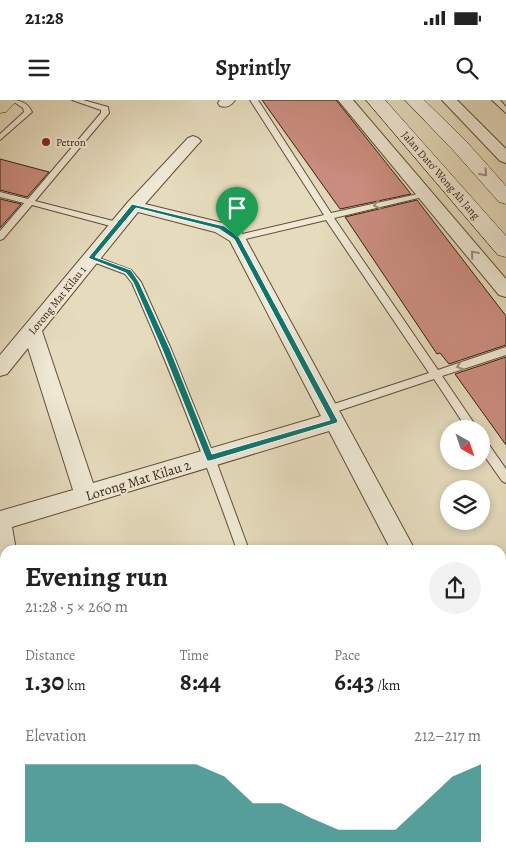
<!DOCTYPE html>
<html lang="en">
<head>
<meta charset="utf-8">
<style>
  body { margin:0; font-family:Alegreya,serif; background:#f2f2f2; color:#222; height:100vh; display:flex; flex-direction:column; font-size:19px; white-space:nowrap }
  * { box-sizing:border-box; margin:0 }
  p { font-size:16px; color:#767676 }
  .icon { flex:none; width:28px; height:28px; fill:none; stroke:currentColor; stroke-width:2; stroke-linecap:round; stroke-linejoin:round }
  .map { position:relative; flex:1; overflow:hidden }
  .drawer { position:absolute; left:0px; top:445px; width:506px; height:321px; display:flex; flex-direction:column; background:#fff; border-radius:15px 15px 0 0; box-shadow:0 2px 8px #0003 }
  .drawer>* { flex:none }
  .needle { width:32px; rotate:140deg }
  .fabs { position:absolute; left:440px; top:320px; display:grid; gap:10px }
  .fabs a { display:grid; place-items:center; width:50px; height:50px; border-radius:50%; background:#fff; box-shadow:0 2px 8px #0003; font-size:25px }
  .pin { position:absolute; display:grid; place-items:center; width:42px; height:42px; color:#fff; margin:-51px -21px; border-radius:50% 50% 50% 0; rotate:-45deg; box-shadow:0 0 5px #0007 }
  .pin .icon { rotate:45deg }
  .round { display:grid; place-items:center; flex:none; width:52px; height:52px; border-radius:26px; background:#f2f2f2 }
  .headline { display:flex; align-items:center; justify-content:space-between; height:85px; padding:0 25px }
  h1 { font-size:28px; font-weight:700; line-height:38px }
  .figures { display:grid; grid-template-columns:repeat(3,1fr); gap:8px; height:85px; padding:5px 25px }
  .figures div { display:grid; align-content:center }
  .figures b { font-size:25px; font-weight:700 }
  .figures small { font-size:14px; font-weight:400 }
  .figures p { font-size:14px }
  .chart { height:140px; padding:10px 25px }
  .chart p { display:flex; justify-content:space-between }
  .chart svg { width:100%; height:90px; margin-top:5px; fill:#0f766e; opacity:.7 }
  .status { display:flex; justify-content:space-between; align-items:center; height:35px; padding:0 25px; background:#fff; direction:ltr }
  .status svg { height:14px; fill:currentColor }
  header { display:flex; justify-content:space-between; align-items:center; height:65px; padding:0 25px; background:#fff; font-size:22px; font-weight:700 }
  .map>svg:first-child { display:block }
</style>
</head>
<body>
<div class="status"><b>21:28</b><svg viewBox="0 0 49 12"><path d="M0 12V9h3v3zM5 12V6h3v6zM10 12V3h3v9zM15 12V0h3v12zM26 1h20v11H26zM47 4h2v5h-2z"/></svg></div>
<header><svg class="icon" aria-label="menu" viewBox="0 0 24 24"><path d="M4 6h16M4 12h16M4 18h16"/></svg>Sprintly<svg class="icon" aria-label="search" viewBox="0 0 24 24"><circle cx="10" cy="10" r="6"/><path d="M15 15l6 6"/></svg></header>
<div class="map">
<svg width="506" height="766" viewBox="0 0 506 766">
  <rect width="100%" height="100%" fill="#e5dbbd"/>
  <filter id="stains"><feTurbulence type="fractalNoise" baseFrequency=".004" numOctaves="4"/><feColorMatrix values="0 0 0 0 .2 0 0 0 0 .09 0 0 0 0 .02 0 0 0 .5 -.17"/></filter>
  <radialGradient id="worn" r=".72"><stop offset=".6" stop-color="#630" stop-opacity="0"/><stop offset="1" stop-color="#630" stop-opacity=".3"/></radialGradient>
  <path fill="#cc8e81" stroke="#351f0c" d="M 262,0 L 336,0 L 411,94 L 340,109 Z
    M 0,59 L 49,72 L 27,97 L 0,90 Z
    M 0,99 L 21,104 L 0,128 Z
    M 417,100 L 506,216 L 506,245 L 449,264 L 440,253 L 437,254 L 345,117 Z
    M 506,257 L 506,345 L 455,274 Z"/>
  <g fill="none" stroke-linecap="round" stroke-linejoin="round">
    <defs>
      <path id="service" d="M 11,0 C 21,0 28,3 32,12 L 0,40 L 0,34 L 24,12 L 23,8 Z
        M 72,0 L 83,0 L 108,7 L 109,13 L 35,101 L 121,123 L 122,125 L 118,128 L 32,105 L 3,139 L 0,140 L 0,131 L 24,103 L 0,97 L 0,92 L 28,99 L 101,13 L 101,10 Z
        M 250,0 L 258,0 L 331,113 L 427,92 L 427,96 L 334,118 L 438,270 L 506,247 L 506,255 L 442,276 L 478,329 L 467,329 L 434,279 L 329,314 L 325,313 L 324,310 L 325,307 L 429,273 L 326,120 L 237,141 L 234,140 L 234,136 L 324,115 Z
        M 492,0 L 500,0 L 506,7 L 506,13 Z
        M 91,155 L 131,170 L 141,182 L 171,249 L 215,358 L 249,450 L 237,450 C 205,360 171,271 132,183 L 125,174 L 88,160 L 87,158 Z
        M 481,338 L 485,339 L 506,369 L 506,383 L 502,381 L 481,351 Z
        M 506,537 L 506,549 L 501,551 L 501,539 Z
        M 5,549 L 5,561 L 0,563 L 0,551 Z
        M 358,761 L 374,761 L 376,766 L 360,766 Z"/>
      <path id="minor" d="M 220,0 L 235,0 C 231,6 227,8 220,6 L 218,3 Z
        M 338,0 L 353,0 L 506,179 L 506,197 L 499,195 Z
        M 442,0 L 457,0 L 506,49 L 506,63 L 500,61 Z
        M 193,36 L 198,38 L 201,41 L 198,44 L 145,104 L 227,124 L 243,134 L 415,450 L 391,450 L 329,331 L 12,427 L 16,450 L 5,450 L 5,466 L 0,464 L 0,411 L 73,390 L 28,248 L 7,274 L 0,276 L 0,255 L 128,102 L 188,38 ZM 138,112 L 215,132 L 230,141 L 321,316 L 93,383 L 42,231 Z
        M 501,619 L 506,621 L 506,656 L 501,654 Z
        M 43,761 L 73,761 L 74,766 L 44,766 Z"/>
      <path id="secondary" d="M 366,0 L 385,0 L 506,136 L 506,157 L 498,155 Z
        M 405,0 L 424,0 L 466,41 L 506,86 L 506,104 L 499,102 L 452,49 Z"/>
      <path id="trunk" d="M 0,0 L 18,0 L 6,12 L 0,13 Z"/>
    </defs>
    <use href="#service" stroke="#614e38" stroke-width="2"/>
    <use href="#minor" stroke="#614e38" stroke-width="2"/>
    <use href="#secondary" stroke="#351f0c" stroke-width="1"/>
    <use href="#trunk" stroke="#351f0c" stroke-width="1"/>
    <use href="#service" fill="#eee8d4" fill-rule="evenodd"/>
    <use href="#minor" fill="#eee8d4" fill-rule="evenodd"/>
    <use href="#secondary" fill="#eee8d4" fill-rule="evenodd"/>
    <use href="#trunk" fill="#e5dbbd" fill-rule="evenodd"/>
  </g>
  <defs><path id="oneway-chevron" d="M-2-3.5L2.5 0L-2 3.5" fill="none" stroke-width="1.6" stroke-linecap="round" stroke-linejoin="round" transform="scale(1.25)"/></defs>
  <g stroke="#9b8e7a">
    <use href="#oneway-chevron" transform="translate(484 73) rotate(48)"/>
    <use href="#oneway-chevron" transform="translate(377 105) rotate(167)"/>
    <use href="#oneway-chevron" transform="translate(474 154) rotate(-130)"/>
    <use href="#oneway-chevron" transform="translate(460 266) rotate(162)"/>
  </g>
  <path fill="#0f766e" stroke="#fff" fill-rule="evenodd" d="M 132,104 L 224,126 L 239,137 L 338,321 L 337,323 L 210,361 L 207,361 L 162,249 L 133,182 L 126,173 L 88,158 ZM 136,108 L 219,129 L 234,139 L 330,320 L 212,354 L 170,249 L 139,182 L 131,170 L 95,157 Z"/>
  <circle fill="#8f2418" stroke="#eee8d4" stroke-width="2" cx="46" cy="42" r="5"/>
  <g text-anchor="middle" stroke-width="4" stroke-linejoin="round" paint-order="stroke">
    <g font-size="11" fill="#351f0c" stroke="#eee8d4" text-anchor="start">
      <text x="56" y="46">Petron</text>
    </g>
    <g font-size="11" fill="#351f0c" stroke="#eee8d4">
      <text transform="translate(441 75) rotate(49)" y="4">Jalan Dato' Wong Ah Jang</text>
      <text transform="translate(57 200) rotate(-51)" y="4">Lorong Mat Kilau 1</text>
    </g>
    <g font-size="14" fill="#351f0c" stroke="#eee8d4">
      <text transform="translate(138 380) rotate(-17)" y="5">Lorong Mat Kilau 2</text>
    </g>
  </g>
  <rect width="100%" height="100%" filter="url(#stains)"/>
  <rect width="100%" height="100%" fill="url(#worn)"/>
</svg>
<div class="fabs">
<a><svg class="needle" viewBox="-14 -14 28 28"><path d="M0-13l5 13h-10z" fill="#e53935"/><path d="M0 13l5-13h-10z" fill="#767676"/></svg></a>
<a><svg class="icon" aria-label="layers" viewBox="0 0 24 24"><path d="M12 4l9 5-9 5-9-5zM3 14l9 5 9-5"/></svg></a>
</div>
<div class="pin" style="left:237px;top:138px;background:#1e9e55"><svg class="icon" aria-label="arrive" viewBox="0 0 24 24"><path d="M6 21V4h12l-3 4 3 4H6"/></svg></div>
<section class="drawer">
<div class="headline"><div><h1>Evening run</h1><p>21:28 · 5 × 260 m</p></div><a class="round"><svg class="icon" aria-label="share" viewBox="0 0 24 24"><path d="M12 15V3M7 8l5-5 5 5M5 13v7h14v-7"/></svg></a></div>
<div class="figures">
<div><p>Distance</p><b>1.30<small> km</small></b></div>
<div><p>Time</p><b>8:44</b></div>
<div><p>Pace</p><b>6:43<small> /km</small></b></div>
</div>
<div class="chart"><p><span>Elevation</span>212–217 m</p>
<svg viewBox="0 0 160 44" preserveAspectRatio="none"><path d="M0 44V6L10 6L20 6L30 6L40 6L50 6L60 6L70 12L80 25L90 25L100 32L110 38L120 38L130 38L140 25L150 12L160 6V44z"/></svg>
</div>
</section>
</div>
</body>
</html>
